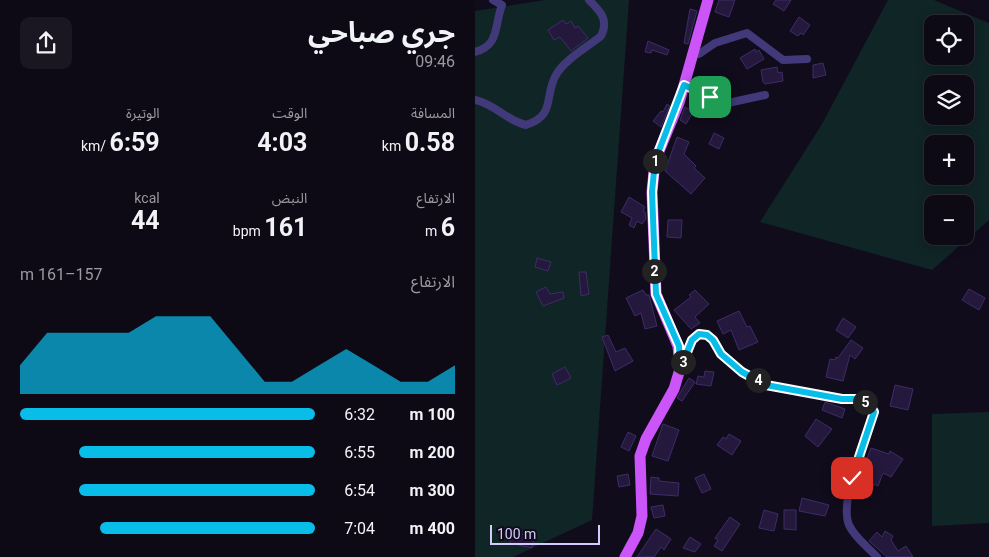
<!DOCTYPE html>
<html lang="ar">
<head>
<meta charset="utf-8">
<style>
  body { margin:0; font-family:Roboto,"Noto Sans Arabic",sans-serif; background:#1b1722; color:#f1f3f6; direction:rtl; height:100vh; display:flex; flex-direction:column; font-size:19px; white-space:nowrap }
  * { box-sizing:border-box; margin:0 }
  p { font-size:16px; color:#9a9aa0 }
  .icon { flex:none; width:28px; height:28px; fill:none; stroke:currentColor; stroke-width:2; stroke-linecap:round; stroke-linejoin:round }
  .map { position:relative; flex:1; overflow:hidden; direction:ltr }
  .drawer { display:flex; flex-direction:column; background:#0d0915; width:475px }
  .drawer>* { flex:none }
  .buttons { position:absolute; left:449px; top:15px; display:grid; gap:10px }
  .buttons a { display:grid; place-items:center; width:50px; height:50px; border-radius:10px; background:#0d0915; box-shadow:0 2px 12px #0003,0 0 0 1px #2d2a34; font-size:25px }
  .scale { position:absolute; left:15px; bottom:12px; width:110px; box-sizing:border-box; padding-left:5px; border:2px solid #d4cafd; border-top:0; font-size:14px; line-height:18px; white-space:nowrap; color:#d4cafd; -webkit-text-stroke:4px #110c1c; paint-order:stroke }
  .pin { position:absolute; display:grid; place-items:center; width:42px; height:42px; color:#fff; margin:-21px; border-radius:10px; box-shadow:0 2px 8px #0006 }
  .km { position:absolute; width:25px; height:25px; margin:-12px; border-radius:50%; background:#222; color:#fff; font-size:14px; line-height:25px; text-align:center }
  .round { display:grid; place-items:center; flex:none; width:52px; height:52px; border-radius:10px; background:#1b1722 }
  .head { display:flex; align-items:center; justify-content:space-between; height:85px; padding:0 20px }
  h1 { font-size:28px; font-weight:700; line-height:38px }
  .metrics { display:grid; grid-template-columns:repeat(3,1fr); gap:8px; height:85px; padding:5px 20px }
  .metrics div { display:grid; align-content:center }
  .metrics b { font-size:25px; font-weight:700 }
  .metrics small { font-size:14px; font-weight:400 }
  .metrics p { font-size:14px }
  .chart { height:140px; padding:10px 20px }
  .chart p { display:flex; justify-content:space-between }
  .chart svg { width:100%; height:90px; margin-top:5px; fill:#09bde9; opacity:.7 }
  ul { padding:0 20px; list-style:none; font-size:16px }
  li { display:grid; grid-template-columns:80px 60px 1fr; align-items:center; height:38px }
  li i { height:12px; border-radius:6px; background:#09bde9 }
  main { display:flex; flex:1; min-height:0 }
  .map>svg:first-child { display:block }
</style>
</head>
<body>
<main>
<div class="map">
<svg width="514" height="557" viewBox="0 0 514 557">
  <rect width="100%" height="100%" fill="#110c1c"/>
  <path fill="#102526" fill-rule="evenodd" d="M 70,0 L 154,0 L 117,520 L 38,557 L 0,557 L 0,11 Z
    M 413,0 L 459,0 L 514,23 L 514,220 L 457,270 L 285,222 L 347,124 ZM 458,24 L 490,24 L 490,56 L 458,56 ZM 458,84 L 490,84 L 490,116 L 458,116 ZM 458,144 L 490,144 L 490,176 L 458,176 ZM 458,204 L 490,204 L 490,236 L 458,236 Z
    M 514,412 L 514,523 L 457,526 L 457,414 Z"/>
  <path fill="#24193d" stroke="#3e2c68" d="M 244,0 L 260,0 L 254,17 L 240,12 Z
    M 301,0 L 316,0 L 309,11 L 298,4 Z
    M 215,9 L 222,11 L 213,44 L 209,43 Z
    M 324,17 L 335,25 L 328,35 L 326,33 L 323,36 L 315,31 Z
    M 88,20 L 91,24 L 96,21 L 100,28 L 103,26 L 113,38 L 96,51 L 85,37 L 79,40 L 73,30 Z
    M 173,41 L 194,50 L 192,55 L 177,50 L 176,53 L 170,52 Z
    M 280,49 L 281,52 L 284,50 L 289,59 L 272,69 L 265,58 Z
    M 348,63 L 351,75 L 338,78 L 338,65 Z
    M 302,67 L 303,73 L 307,72 L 308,81 L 290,84 L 288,82 L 286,70 Z
    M 192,104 L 195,106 L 186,127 L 178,121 L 186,111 L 188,112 Z
    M 210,107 L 218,112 L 211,124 L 205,120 Z
    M 239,133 L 249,138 L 244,149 L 234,144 Z
    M 202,137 L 214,142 L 209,154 L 221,166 L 219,168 L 230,178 L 216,194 L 190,171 Z
    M 154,197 L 170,207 L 168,211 L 170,212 L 171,219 L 167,224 L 162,221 L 159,228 L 154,225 L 157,218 L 146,212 Z
    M 193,220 L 207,220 L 206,238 L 192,237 Z
    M 62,258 L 76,262 L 73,271 L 60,267 Z
    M 104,272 L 111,272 L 114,294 L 106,296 Z
    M 71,287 L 75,294 L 88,292 L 89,298 L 68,306 L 61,292 Z
    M 494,289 L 510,298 L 504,310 L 487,300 Z
    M 168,290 L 171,295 L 174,295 L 182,326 L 170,329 L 166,313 L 160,316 L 151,298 Z
    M 220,290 L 234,304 L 220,317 L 225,323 L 216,329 L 199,310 L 216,297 L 214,295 Z
    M 264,311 L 272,327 L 275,326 L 283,342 L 264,350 L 256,330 L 248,334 L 242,321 Z
    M 368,318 L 381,327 L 373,338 L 361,330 Z
    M 133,335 L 141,352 L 150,348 L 158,361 L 140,371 L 127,337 Z
    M 376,340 L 388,348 L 380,359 L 375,355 L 368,381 L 351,377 L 355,359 L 360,360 L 361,357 L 363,358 Z
    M 90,367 L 96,378 L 82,385 L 77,374 Z
    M 230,371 L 239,372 L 236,386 L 221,384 L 223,376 L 229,377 Z
    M 214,378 L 220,382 L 207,401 L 202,398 Z
    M 420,385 L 438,389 L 433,410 L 415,406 Z
    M 350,402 L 370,409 L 367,418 L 347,410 Z
    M 341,419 L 357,429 L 343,447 L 330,436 Z
    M 188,424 L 204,430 L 193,461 L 177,456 Z
    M 153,432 L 161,436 L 154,451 L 146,447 Z
    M 254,434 L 266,441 L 257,455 L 242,445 L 248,437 L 251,439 Z
    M 396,448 L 414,454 L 415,451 L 428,459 L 416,477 L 408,473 L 403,486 L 399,484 L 396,491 L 382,485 Z
    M 153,474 L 155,485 L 144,487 L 142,476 Z
    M 229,474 L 236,489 L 227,493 L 220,478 Z
    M 176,477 L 184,478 L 184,481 L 204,483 L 203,496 L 175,494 Z
    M 327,498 L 354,505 L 350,516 L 324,511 Z
    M 188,505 L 190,516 L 179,518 L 176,507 Z
    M 289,510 L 303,514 L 299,531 L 284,528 Z
    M 309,510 L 321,510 L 321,530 L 309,529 Z
    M 255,517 L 265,524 L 247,551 L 239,546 L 243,540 L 240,538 Z
    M 181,529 L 196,539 L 189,550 L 186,547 L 179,557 L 162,557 Z
    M 410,531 L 418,536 L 416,540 L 423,551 L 431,546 L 438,557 L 412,557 L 394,541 L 402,532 L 407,537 Z
    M 37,532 L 59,537 L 57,548 L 35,543 Z
    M 215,537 L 226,544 L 220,552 L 208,548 Z"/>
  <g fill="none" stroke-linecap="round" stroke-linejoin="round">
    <path stroke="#42397a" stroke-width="8" d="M 0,52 C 25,45 19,26 27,5 L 18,0
      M 219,54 L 224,54 L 240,43 L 272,33 L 308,60 L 332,59
      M 209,85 L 235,97 L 253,103 L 290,95
      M 0,100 C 20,104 32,121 51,125 C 81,116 69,95 81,75 C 88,61 114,46 126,36 C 134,20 126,12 114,0
      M 206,367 L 217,340 L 224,334 L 231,335 L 238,340 L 246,354 L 267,372 L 291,385 L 367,399 L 385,399 L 394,404 L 399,412 C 390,437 364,501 374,525 C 380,538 393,547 402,557"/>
    <path stroke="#cb55f8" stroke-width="11" d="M 150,557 L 163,533 L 167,516 L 165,456 L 171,439 L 199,389 L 205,369 L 203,346 L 181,294 L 177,192 L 180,161 L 204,103 L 233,0"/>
  </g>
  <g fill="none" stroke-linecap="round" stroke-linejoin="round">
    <defs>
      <path id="route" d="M 235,97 L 209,85 L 180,161 L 177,192 L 181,294 L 204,346 L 205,369 L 217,340 L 224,334 L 232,335 L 238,340 L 246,354 L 267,372 L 291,385 L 367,399 L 385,399 L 394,404 L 399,412 L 377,478"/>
    </defs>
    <use href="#route" stroke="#fff" stroke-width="10"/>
    <use href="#route" stroke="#09bde9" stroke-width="6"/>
  </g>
</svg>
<div class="buttons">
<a><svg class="icon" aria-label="locate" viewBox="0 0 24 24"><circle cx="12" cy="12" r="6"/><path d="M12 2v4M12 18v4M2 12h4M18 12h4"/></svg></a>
<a><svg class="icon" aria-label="layers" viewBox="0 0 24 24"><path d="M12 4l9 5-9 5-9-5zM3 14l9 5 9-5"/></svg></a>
<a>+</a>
<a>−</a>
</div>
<div class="scale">100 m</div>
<div class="pin" style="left:235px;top:97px;background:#1e9e55"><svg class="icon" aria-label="arrive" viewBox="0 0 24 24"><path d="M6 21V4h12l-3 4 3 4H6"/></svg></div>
<div class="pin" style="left:377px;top:478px;background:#d93025"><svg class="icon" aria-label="check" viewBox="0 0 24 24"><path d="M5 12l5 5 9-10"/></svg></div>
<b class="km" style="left:180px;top:161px">1</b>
<b class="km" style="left:179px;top:271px">2</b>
<b class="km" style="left:208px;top:362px">3</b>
<b class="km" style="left:283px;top:380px">4</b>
<b class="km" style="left:390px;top:402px">5</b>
</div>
<section class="drawer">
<div class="head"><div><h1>جري صباحي</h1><p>09:46</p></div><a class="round"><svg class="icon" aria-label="share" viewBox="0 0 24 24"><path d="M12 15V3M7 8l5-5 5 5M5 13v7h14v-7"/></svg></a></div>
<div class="metrics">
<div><p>المسافة</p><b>0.58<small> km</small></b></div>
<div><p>الوقت</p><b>4:03</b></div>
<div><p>الوتيرة</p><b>6:59<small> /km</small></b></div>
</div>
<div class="metrics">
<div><p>الارتفاع</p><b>6<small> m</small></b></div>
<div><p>النبض</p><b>161<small> bpm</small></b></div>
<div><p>kcal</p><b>44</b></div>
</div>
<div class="chart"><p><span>الارتفاع</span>157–161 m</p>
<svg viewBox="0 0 160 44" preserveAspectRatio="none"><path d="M0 44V30L10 14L20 14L30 14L40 14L50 6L60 6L70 6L80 22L90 38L100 38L110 30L120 22L130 30L140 38L150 38L160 30V44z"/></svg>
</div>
<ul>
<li><b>100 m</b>6:32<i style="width:100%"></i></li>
<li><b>200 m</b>6:55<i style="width:80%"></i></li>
<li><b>300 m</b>6:54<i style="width:80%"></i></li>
<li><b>400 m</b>7:04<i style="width:73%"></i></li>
</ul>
</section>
</main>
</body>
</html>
